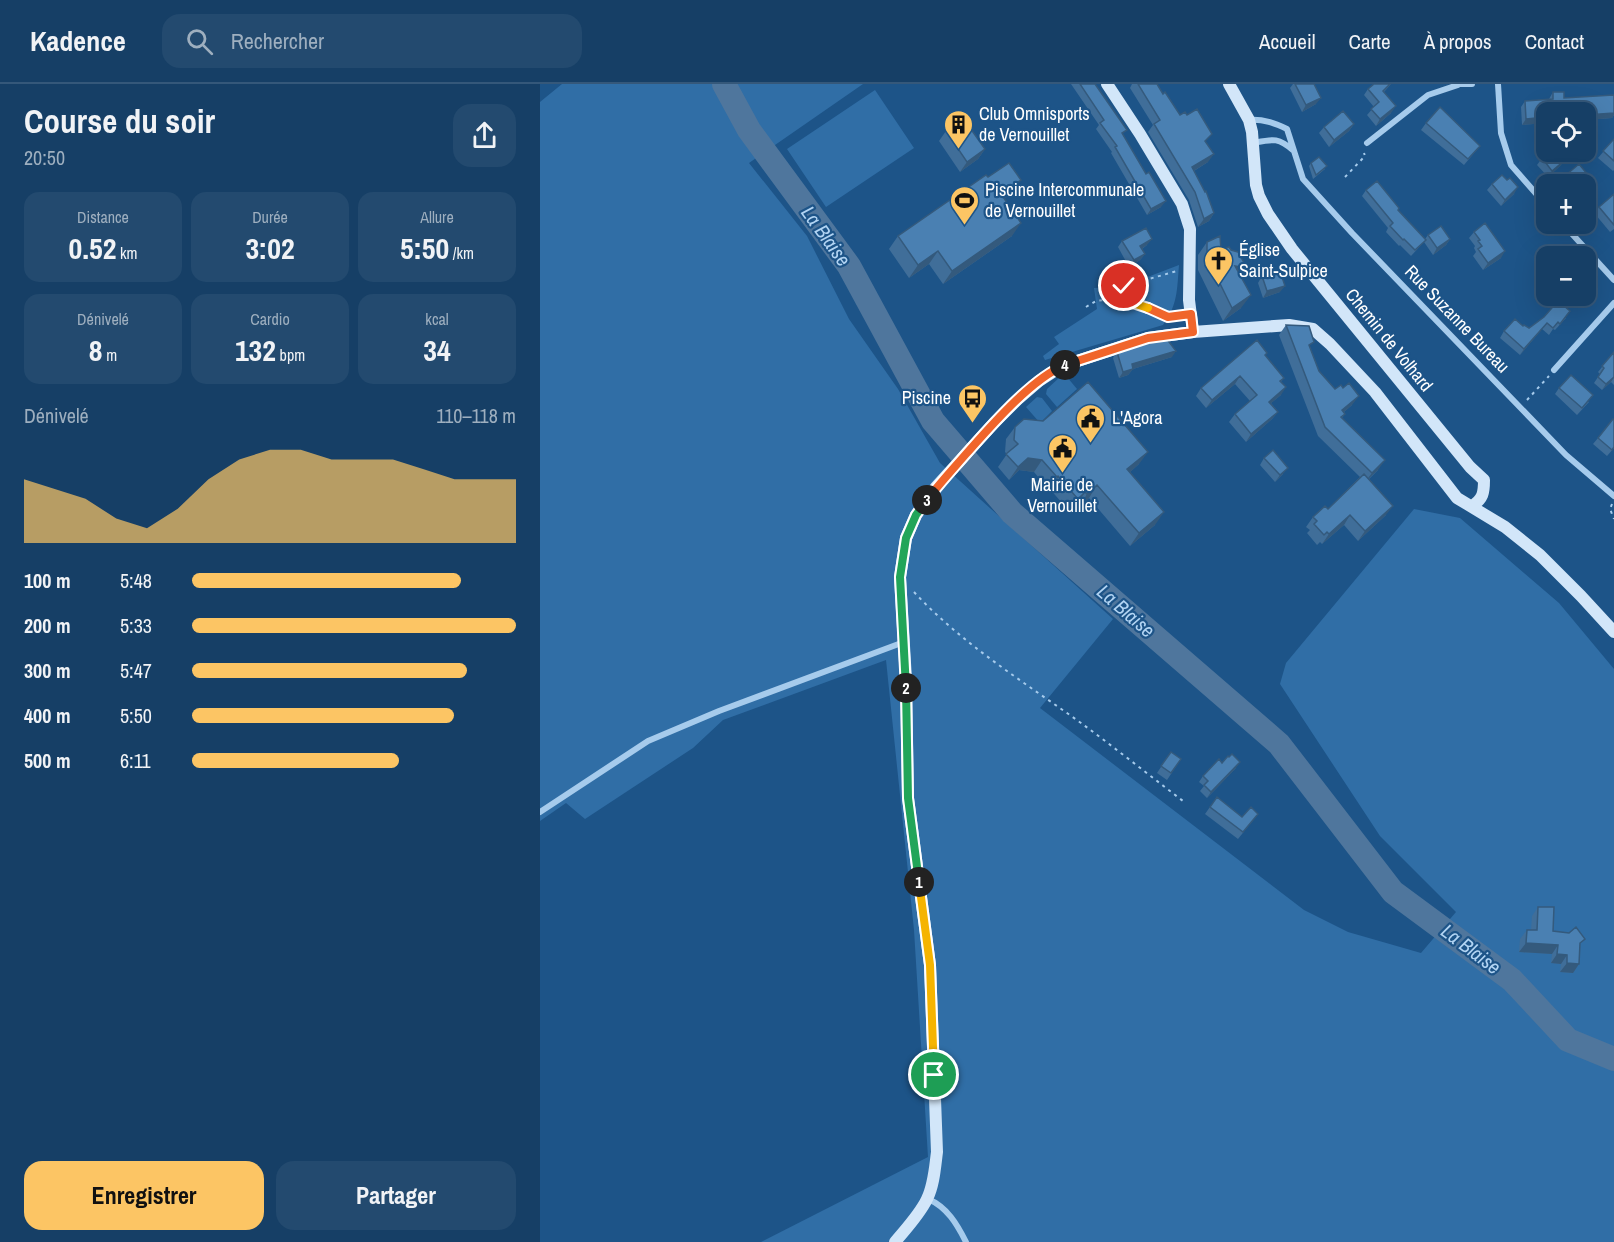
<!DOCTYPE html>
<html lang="fr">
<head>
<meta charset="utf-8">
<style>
  body { margin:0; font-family:"Archivo Narrow",sans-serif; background:#234a6f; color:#f1f3f6; height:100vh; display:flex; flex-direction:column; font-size:22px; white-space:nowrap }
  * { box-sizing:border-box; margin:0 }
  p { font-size:20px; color:#9eafbf }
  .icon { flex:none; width:33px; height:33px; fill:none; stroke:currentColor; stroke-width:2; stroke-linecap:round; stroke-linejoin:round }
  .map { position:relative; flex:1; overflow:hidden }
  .sheet { display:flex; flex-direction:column; background:#163f66; width:540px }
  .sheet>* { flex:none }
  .buttons { position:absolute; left:996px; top:18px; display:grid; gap:12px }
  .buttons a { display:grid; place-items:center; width:60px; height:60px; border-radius:12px; background:#163f66; box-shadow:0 6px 24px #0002,0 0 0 2px #35587a; font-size:30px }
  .pin { position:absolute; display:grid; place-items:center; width:51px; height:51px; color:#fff; margin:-26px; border:3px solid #fff; border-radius:50%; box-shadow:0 2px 6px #0007 }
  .km { position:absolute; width:30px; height:30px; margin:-15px; border-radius:50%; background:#222; color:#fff; font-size:16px; line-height:30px; text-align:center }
  .round { display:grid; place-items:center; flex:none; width:63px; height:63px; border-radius:18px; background:#234a6f }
  .overview { display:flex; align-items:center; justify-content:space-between; height:102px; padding:0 24px }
  h1 { font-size:33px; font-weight:700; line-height:45px }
  .stats { display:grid; grid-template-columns:repeat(3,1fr); gap:9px; height:102px; padding:6px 24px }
  .stats div { display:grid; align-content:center; border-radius:15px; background:#234a6f; text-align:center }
  .stats b { font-size:30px; font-weight:700 }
  .stats small { font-size:16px; font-weight:400 }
  .stats p { font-size:16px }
  .chart { height:168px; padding:12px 24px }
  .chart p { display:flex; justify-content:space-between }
  .chart svg { width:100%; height:108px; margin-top:6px; fill:#fcc564; opacity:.7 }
  .action { display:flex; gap:12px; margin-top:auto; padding:12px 24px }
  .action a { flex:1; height:69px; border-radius:18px; background:#fcc564; color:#111; font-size:24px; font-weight:700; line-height:69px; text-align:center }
  .action a+a { background:#234a6f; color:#f1f3f6 }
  ul { padding:0 24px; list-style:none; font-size:20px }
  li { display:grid; grid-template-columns:96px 72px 1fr; align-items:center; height:45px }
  li i { height:15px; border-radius:8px; background:#fcc564 }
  header { display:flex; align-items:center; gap:36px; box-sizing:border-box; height:84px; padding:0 30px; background:#163f66; border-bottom:2px solid #35587a }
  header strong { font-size:28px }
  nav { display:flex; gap:33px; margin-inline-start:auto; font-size:21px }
  .search { width:420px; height:54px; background:#234a6f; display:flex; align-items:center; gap:15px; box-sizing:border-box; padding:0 21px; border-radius:18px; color:#9eafbf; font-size:22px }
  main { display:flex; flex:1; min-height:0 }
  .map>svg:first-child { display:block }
</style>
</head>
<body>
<header>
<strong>Kadence</strong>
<div class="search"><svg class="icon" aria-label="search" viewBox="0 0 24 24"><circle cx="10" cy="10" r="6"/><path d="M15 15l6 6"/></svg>Rechercher</div>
<nav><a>Accueil</a><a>Carte</a><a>À propos</a><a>Contact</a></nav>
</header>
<main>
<section class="sheet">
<div class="overview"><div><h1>Course du soir</h1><p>20:50</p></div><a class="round"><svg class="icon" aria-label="share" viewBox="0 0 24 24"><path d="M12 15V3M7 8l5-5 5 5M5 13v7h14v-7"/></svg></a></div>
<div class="stats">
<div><p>Distance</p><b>0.52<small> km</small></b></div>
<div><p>Durée</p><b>3:02</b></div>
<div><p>Allure</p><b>5:50<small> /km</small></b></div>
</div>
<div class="stats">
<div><p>Dénivelé</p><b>8<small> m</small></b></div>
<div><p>Cardio</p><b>132<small> bpm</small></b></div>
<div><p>kcal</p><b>34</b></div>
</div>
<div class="chart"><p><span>Dénivelé</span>110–118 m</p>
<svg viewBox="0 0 160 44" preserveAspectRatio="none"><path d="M0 44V18L10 22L20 26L30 34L40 38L50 30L60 18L70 10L80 6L90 6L100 10L110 10L120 10L130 14L140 18L150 18L160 18V44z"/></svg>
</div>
<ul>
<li><b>100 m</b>5:48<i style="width:83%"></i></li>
<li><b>200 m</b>5:33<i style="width:100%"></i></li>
<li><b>300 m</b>5:47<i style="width:85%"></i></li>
<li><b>400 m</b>5:50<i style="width:81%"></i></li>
<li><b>500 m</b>6:11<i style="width:64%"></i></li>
</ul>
<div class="action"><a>Enregistrer</a><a>Partager</a></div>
</section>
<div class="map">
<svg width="1074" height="1158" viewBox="0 0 1074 1158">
  <rect width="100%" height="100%" fill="#1d5488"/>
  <path fill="#306ea6" d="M 22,0 L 323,0 L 209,79 L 267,152 L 309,235 L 358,305 L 400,379 L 573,535 L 500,624 L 764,826 L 808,848 L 881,869 L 916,828 L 840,752 L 740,600 L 746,579 L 874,425 L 920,434 L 1019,519 L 1074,585 L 1074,1158 L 221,1158 L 388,1073 L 374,846 L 346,576 L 183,636 L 153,664 L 45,735 L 26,719 L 0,737 L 0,18 Z
    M 335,6 L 374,64 L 286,123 L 247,65 Z
    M 639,181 C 637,205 638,221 623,241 L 505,276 L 503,272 L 519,260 L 514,253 L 557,225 L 554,204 L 584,202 Z
    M 521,292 L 527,293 L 537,305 L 517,323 L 506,310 L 507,305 Z
    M 497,313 L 502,314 L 512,327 L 500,339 L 486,323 Z"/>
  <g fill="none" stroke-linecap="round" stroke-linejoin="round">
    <path stroke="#4f769d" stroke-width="24" d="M 184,0 L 209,46 L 309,182 L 393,337 L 472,429 L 739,660 L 853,808 L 972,896 L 1028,956 L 1074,975"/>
    <path stroke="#a6cbec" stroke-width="2" stroke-dasharray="3 4.5" stroke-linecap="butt" d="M 805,93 L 825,72 L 824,69
      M 578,214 L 628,233 L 638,232
      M 546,223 L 556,217 L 578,214 L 584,202 L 637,187
      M 987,316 L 1009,292
      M 1072,420 L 1070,425 L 1074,435
      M 374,508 C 422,560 484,598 541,639 C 575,664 609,691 643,717"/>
    <path stroke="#a6cbec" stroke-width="6" d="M 917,0 L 932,0
      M 958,0 L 961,49 L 971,81 L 1006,121
      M 709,36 C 724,35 734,39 747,45 L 763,95 L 812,149 L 1026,371 L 1074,412
      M 713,59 C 733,55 738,53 754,67
      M 827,59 L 888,11 L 918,1
      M 1023,140 L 1074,196
      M 1014,286 L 1074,219
      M 0,728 L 108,657 L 179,627 L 364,558
      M 388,1115 C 407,1123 417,1140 426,1158"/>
    <path stroke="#d2e6f9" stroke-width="12" d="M 567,0 L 600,50 L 642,120 L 650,145 L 649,216 L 653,248
      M 689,0 L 709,36 L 712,48 L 716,101 L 719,112 L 728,130 L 752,165 L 930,383 L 944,396 C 944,409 943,415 932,422
      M 355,1158 C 365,1146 380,1130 387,1115 C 394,1101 395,1083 397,1068 L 390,881 L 368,714 L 366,596 L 360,493 L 366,454 L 376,431 L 396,403 L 454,339 L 477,316 L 499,297 L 522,282 L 608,254 L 653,248 L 749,241 L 773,245 L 790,260 L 835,308 L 917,414 L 965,443 L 1000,471 L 1041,512 L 1074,548"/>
  </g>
  <path fill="#406e99" d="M 531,0 L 555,0 L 621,123 L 607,131 L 571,69 L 572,68 L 556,45 L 559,41 Z
    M 592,0 L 617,0 L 623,10 L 640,31 L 666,58 L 668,78 L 654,87 L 674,129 L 669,137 L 658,143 L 649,116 L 608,48 L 613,41 L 590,4 Z
    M 753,0 L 755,0 L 776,20 L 762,28 L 750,4 Z
    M 851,0 L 844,8 L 851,29 L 836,42 L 827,31 L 834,23 L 824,11 L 828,5 Z
    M 1013,8 L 1024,14 L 1074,11 L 1074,31 L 1072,34 L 1046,36 L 1046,28 L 1006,28 L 1006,39 L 982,41 L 981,23 L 985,17 L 1009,15 Z
    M 886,39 L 940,62 L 924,81 L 881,46 Z
    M 814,40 L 809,47 L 789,63 L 779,49 L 784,43 Z
    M 406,47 L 445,65 L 438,75 L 420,88 L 399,57 Z
    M 1074,55 L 1074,86 L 1073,87 L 1058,74 Z
    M 1002,74 L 1025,76 L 1020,82 L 1008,93 L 997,81 Z
    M 771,79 L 785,85 L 773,95 L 769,82 Z
    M 1026,91 L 1052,96 L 1048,102 L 1046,100 L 1025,100 L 1022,97 Z
    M 448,93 L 472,109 L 464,115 L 472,152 L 403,200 L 389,180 L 369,194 L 349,165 L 358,152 Z
    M 952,100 L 974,110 L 961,122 L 947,106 Z
    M 826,106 L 858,126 L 885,155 L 888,151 L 910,155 L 906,161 L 893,171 L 884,158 L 871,172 L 860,161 L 859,162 L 846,148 L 848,144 L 822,112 Z
    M 1074,110 L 1074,145 L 1070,148 L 1055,130 L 1059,123 Z
    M 934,148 L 961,174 L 943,186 L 933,172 L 936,168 L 934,164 L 935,162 L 929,154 Z
    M 582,157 L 607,161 L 602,165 L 605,170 L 600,176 L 589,183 L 578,163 Z
    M 667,158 L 681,166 L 691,166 L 707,184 L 701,193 L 701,224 L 683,237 L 658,186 L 658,171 Z
    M 722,192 L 740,208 L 723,214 L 718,199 Z
    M 1004,233 L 1026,234 L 1015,246 L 1013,245 L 1009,251 L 1002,245 L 980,271 L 960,254 L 964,247 L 983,242 L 989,244 Z
    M 746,241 L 770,264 L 779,287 L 795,305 L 812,321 L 804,328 L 805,330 L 802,334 L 838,386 L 829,395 L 846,431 L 818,457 L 804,441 L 782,460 L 780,458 L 777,461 L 767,449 L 770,446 L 766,443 L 773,433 L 788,425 L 820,393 L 778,352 L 739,251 Z
    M 577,268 L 632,273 L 593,285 L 588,291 L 579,294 L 573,274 Z
    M 1074,268 L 1074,301 L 1071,298 L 1062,306 L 1054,299 L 1060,290 L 1058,288 Z
    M 725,272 L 744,294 L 741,298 L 741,311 L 731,319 L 738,328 L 732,335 L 706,358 L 689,338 L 695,330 L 710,317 L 695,300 L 666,324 L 656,312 L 661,304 Z
    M 1019,304 L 1049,318 L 1037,331 L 1015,310 Z
    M 475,343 L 599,380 L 590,388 L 615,441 L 590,462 L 549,414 L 539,423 L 537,421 L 529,427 L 509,404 L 508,405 L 494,388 L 479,386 L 469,396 L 458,383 L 467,370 L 465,368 L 466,355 Z
    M 1058,354 L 1074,364 L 1067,372 L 1053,360 Z
    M 724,374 L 743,390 L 735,398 L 720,381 Z
    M 631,668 L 641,675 L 627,696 L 617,689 Z
    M 682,679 L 696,684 L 667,714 L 660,707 L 664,702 L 659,698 L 663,692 Z
    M 677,713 L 702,733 L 718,730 L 698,755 L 665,730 Z
    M 998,823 L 1013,847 L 1040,862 L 1039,880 L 1033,889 L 1020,888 L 1021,880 L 1011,879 L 1012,870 L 979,868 L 980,855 L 987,846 L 991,846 L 992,832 Z"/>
  <path fill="#345a7d" d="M 781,14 L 776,20 L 762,28 L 766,21 Z
    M 856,22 L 851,29 L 836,42 L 840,35 Z
    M 1074,29 L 1074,31 L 1072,34 L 1046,36 L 1046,31 Z
    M 1006,33 L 1006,39 L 982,41 L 986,35 Z
    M 814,40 L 809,47 L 789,63 L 794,56 Z
    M 445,65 L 438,75 L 420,88 L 427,78 Z
    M 674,70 L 668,78 L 647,91 L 652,83 Z
    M 1025,76 L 1020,82 L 1008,93 L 1012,87 Z
    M 481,96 L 472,109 L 452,123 L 461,110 Z
    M 978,103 L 974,110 L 961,122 L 965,116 Z
    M 626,117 L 621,123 L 607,131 L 611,125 Z
    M 674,129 L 669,137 L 658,143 L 664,135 Z
    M 481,139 L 472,152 L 403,200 L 412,187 Z
    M 612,155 L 607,161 L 596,169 L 600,162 Z
    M 910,155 L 906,161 L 893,171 L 897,164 Z
    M 398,167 L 389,180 L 369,194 L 378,181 Z
    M 965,167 L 961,174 L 943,186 L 948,179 Z
    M 605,170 L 600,176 L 589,183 L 594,176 Z
    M 695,182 L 707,184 L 698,197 Z
    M 745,202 L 740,208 L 723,214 L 727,207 Z
    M 711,211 L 701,224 L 683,237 L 692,224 Z
    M 1007,239 L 1002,245 L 980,271 L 984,265 Z
    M 636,267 L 632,273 L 593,285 L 588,291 L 579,294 L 583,288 L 592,280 Z
    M 700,292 L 695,300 L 666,324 L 672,316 Z
    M 1074,293 L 1071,298 L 1062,306 L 1066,300 Z
    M 746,303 L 741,311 L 724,325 L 729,318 Z
    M 819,312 L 812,321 L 795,336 L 802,326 Z
    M 738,328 L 732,335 L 706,358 L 711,350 Z
    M 608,368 L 599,380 L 579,398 L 587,385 Z
    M 488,374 L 502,376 L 494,388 L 479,386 L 469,396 L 478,383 Z
    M 845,376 L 838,386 L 825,398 L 832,389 Z
    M 748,384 L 743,390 L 735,398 L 740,391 Z
    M 557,401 L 549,414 L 539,423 L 547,410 Z
    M 545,408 L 537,421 L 529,427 L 538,415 Z
    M 853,422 L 846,431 L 818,457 L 825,447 Z
    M 624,428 L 615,441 L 590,462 L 599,449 Z
    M 810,431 L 804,441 L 782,460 L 789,450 Z
    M 700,678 L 696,684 L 667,714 L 671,708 Z
    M 986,859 L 1018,861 L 1012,870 L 979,868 Z
    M 1017,870 L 1027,871 L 1021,880 L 1011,879 Z
    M 1027,879 L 1039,880 L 1033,889 L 1020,888 Z"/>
  <path fill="#4a80b2" stroke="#345a7d" stroke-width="1.5" d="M 540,0 L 555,0 L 587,46 L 582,49 L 606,90 L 609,88 L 626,117 L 611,125 L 575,63 L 577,62 L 560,39 L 564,36 Z
    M 598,0 L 617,0 L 623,10 L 625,8 L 640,31 L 645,28 L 647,31 L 657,25 L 672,50 L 665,57 L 674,70 L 652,83 L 665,108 L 666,107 L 674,129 L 664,135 L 655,108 L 614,40 L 620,36 Z
    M 755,0 L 774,0 L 781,14 L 766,21 Z
    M 834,0 L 850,0 L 843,7 L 856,22 L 840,35 L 831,25 L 839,18 L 828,5 Z
    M 1013,8 L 1024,8 L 1024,14 L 1074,11 L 1074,29 L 1046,31 L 1046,28 L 1006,28 L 1006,33 L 986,35 L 985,17 L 1013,15 Z
    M 900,23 L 940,62 L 928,75 L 886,39 Z
    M 803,27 L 814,40 L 794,56 L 784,43 Z
    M 423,34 L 445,65 L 427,78 L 406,47 Z
    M 1074,55 L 1074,77 L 1063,67 Z
    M 1010,68 L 1018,68 L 1025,76 L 1012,87 L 1002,74 Z
    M 779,73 L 787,82 L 776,91 L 771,79 Z
    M 469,79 L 481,96 L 461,110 L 481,139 L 412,187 L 398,167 L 378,181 L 358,152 L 446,91 L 448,93 Z
    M 1039,80 L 1052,96 L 1046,101 L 1035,100 L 1026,91 Z
    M 962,91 L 967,96 L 970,94 L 978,103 L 965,116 L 952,100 Z
    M 837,97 L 859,124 L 858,126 L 886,156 L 875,166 L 864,155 L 863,156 L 850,142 L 853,139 L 826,106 Z
    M 1074,110 L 1074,141 L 1059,123 Z
    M 945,139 L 965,167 L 948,179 L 938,165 L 942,162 L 938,157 L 940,156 L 934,148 Z
    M 901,142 L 910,155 L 897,164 L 888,151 Z
    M 606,144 L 612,155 L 600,162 L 605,170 L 594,176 L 582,157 Z
    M 680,152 L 681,166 L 689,163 L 691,166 L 698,168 L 707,184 L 695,182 L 711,211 L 692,224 L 667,173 L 667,158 Z
    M 1046,185 L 1052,192 L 1046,200 Z
    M 740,187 L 745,202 L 727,207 L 722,192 Z
    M 1018,217 L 1030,227 L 1020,240 L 1018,238 L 1013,244 L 1007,239 L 984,265 L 964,247 L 975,235 L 983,242 L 984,241 L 989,244 L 1004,233 Z
    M 746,241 L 769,242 L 774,258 L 769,261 L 779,287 L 795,305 L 801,301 L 803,304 L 809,299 L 819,312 L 802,326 L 805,330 L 801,333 L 845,376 L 832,389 L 785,343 Z
    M 626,254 L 636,267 L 592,280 L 593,285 L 583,288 L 577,268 Z
    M 717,256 L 727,269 L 725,271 L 744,294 L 740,297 L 746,303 L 729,318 L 738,328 L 711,350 L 695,330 L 717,311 L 700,292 L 672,316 L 661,304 Z
    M 1074,268 L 1074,293 L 1066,300 L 1058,293 L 1064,284 L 1062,282 Z
    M 1031,291 L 1053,311 L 1042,324 L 1019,304 Z
    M 548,298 L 608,368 L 587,385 L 624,428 L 599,449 L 557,401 L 547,410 L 545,408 L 538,415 L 518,392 L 517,393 L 502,376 L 488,374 L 478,383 L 466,370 L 478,360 L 474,356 L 475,343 L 484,335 L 503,337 Z
    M 1073,335 L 1074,336 L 1074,363 L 1072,366 L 1058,354 Z
    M 733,366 L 748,384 L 740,391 L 724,374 Z
    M 824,390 L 853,422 L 825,447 L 810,431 L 789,450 L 787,448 L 784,451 L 774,440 L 777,437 L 773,433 L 785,422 L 788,425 Z
    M 631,668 L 641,675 L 631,689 L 621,682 Z
    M 692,670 L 700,678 L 671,708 L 664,701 L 668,697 L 663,692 L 679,675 L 682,679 L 688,672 L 689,673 Z
    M 677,713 L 702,733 L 711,723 L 718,730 L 703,748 L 670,723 Z
    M 998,823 L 1014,823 L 1013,847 L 1029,849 L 1036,843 L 1045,855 L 1040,859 L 1039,880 L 1027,879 L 1027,871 L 1017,870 L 1018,861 L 986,859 L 987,846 L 997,846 Z"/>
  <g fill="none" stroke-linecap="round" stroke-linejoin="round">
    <defs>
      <path id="split-1" d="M 379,798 L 390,881 L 394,991"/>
      <path id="split-2" d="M 366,604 L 368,714 L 379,798"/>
      <path id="split-3" d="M 366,604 L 360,493 L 366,454 L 376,431 L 387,416"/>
      <path id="split-4" d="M 387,416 C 399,400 413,385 426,370 C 450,343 491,295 525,281"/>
      <path id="split-5" d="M 525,281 L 608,254 L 653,248 L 651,230 L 628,233 L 608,224"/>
      <path id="split-6" d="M 584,202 L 578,214 L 608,224"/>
    </defs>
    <use href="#split-1" stroke="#fff" stroke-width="12"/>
    <use href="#split-2" stroke="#fff" stroke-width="12"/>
    <use href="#split-3" stroke="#fff" stroke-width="12"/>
    <use href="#split-4" stroke="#fff" stroke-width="12"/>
    <use href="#split-5" stroke="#fff" stroke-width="12"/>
    <use href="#split-6" stroke="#fff" stroke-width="12"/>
    <use href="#split-1" stroke="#f5b400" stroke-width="8"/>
    <use href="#split-2" stroke="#22a559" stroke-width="8"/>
    <use href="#split-3" stroke="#22a559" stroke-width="8"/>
    <use href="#split-4" stroke="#f0652b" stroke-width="8"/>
    <use href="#split-5" stroke="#f0652b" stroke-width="8"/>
    <use href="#split-6" stroke="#f5b400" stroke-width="8"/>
  </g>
  <defs>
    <symbol id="building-pin" viewBox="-11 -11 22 30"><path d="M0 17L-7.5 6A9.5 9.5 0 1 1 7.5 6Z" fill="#fcc564" stroke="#1d5488"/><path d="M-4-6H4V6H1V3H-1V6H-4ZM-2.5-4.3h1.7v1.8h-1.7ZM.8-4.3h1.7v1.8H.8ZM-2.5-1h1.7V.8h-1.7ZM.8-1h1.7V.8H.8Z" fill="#111"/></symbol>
    <symbol id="stadium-pin" viewBox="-11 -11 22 30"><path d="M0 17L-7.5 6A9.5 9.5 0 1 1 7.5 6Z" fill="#fcc564" stroke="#1d5488"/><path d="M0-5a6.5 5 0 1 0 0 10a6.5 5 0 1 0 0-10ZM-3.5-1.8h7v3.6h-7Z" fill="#111"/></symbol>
    <symbol id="church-pin" viewBox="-11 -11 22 30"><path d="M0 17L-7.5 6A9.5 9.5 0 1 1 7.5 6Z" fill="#fcc564" stroke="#1d5488"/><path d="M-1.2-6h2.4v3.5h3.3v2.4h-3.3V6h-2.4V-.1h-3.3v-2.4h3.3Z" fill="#111"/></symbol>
    <symbol id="bus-pin" viewBox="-11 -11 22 30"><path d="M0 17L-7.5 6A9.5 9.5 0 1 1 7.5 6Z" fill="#fcc564" stroke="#1d5488"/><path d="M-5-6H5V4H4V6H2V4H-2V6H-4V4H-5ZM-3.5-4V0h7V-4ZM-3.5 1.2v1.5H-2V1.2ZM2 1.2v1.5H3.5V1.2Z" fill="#111"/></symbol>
    <symbol id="civic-pin" viewBox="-11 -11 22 30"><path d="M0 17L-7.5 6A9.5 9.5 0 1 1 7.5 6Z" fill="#fcc564" stroke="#1d5488"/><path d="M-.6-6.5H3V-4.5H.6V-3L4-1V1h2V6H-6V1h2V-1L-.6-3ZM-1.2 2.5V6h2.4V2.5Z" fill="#111"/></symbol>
  </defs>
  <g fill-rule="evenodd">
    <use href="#building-pin" x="402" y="24" width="33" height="45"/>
    <use href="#stadium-pin" x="408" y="100" width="33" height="45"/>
    <use href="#church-pin" x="662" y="160" width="33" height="45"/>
    <use href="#bus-pin" x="416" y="298" width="33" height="45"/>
    <use href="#civic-pin" x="534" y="318" width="33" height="45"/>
    <use href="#civic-pin" x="506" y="348" width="33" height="45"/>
  </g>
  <g text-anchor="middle" stroke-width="4.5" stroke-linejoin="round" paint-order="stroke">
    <g font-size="18" fill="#fff" stroke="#1d5488" text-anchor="start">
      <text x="439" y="36">Club Omnisports<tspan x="439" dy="21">de Vernouillet</tspan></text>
      <text x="445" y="112">Piscine Intercommunale<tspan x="445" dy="21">de Vernouillet</tspan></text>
      <text x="699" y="172">Église<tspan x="699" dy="21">Saint-Sulpice</tspan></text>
      <text x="411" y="320" text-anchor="end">Piscine</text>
      <text x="572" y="340">L'Agora</text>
      <text x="522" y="407" text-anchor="middle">Mairie de<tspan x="522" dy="21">Vernouillet</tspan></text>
    </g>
    <g font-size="18" fill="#fff" stroke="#1d5488">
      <text transform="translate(917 235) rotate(46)" y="6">Rue Suzanne Bureau</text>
      <text transform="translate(849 256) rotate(51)" y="6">Chemin de Volhard</text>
    </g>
    <g font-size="20" font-style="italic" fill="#b2d4f3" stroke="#1d5488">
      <text transform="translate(286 152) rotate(54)" y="7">La Blaise</text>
      <text transform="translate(586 527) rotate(41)" y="7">La Blaise</text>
      <text transform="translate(931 865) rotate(37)" y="7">La Blaise</text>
    </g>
  </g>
</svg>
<div class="buttons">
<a><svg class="icon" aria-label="locate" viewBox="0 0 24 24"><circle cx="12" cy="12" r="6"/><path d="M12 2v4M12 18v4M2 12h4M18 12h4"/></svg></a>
<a>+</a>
<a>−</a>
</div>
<div class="pin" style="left:394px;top:991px;background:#1e9e55"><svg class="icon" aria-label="arrive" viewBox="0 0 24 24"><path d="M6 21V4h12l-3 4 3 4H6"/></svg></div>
<div class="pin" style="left:584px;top:202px;background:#d93025"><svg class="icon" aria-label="check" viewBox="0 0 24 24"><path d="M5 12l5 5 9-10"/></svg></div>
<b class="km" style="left:379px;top:798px">1</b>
<b class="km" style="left:366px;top:604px">2</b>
<b class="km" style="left:387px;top:416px">3</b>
<b class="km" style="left:525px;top:281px">4</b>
</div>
</main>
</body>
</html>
